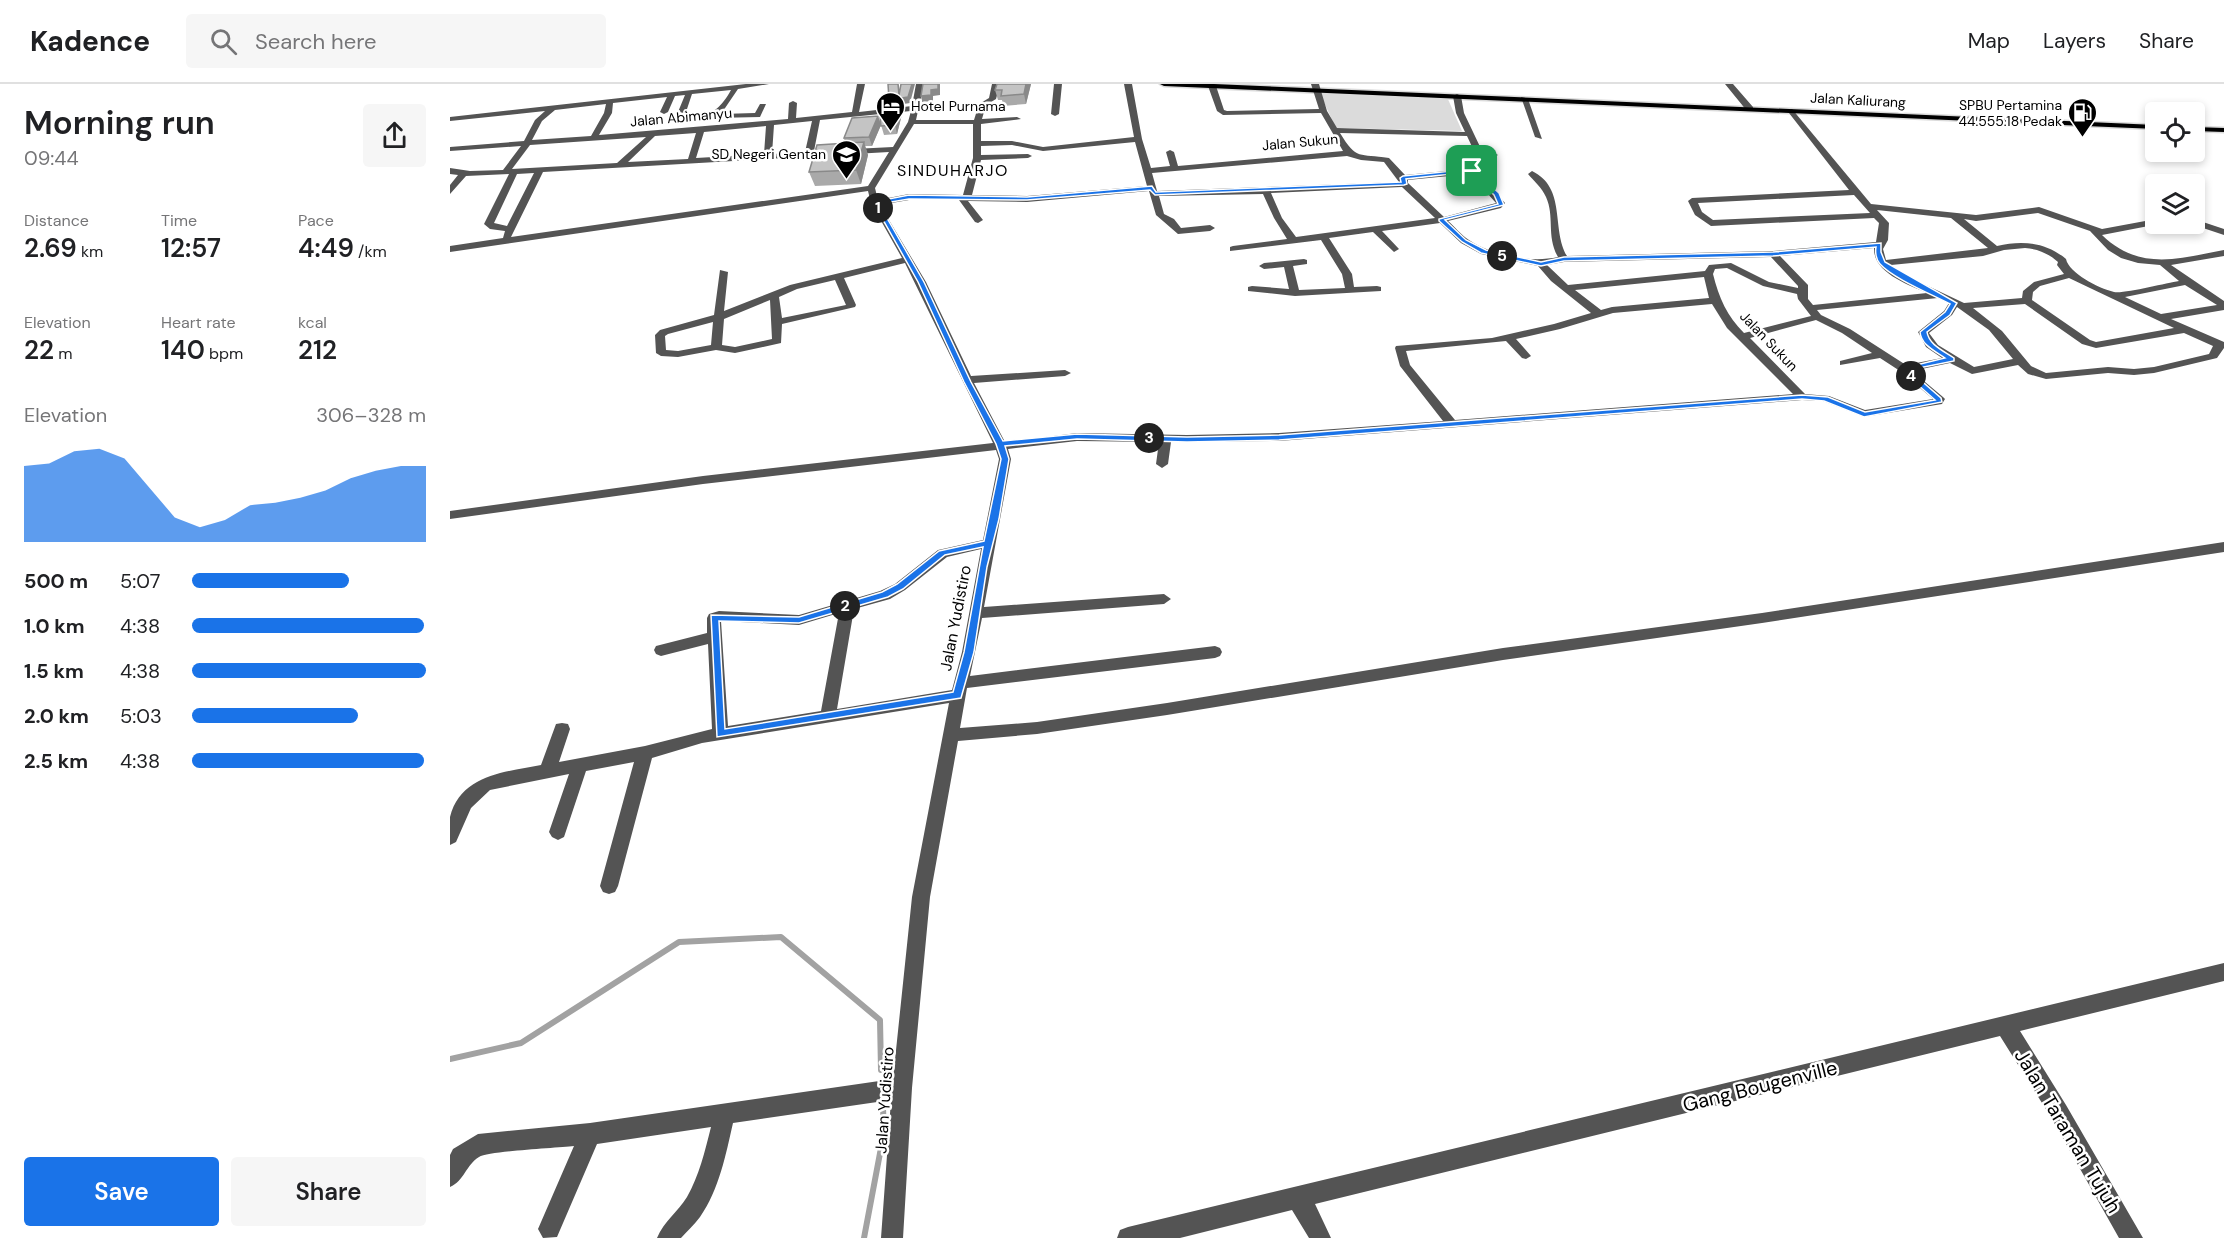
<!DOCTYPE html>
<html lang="en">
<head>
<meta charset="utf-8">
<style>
  body { margin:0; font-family:"DM Sans",sans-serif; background:#f6f6f6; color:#202124; height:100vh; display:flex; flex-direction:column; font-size:22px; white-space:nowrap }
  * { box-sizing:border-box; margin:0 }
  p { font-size:20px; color:#757577 }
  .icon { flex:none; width:33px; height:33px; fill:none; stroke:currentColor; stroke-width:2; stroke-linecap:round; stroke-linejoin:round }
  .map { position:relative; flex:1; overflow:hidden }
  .drawer { display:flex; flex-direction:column; background:#fff; width:450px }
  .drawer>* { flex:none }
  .buttons { position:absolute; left:1695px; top:18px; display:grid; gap:12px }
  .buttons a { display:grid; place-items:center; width:60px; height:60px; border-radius:6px; background:#fff; box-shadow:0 3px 9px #0003; font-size:30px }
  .pin { position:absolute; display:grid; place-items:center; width:51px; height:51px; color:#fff; margin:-26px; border-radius:12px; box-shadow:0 3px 9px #0006 }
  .km { position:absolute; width:30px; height:30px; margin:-15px; border-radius:50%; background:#222; color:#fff; font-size:16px; line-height:30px; text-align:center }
  .round { display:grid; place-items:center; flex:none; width:63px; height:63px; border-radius:6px; background:#f6f6f6 }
  .summary { display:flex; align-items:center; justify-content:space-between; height:102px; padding:0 24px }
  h1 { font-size:33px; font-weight:600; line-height:45px }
  .metrics { display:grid; grid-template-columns:repeat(3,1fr); gap:9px; height:102px; padding:6px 24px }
  .metrics div { display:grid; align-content:center }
  .metrics b { font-size:26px; font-weight:600 }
  .metrics small { font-size:16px; font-weight:400 }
  .metrics p { font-size:16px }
  .chart { height:168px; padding:12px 24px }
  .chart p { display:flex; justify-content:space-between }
  .chart svg { width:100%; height:108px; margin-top:6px; fill:#1a73e8; opacity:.7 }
  .button { display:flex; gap:12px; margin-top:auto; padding:12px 24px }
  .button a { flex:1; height:69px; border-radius:6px; background:#1a73e8; color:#fff; font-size:24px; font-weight:600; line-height:69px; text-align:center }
  .button a+a { background:#f6f6f6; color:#202124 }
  ul { padding:0 24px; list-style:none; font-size:20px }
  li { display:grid; grid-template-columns:96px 72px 1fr; align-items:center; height:45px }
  li i { height:15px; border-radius:8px; background:#1a73e8 }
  header { display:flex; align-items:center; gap:36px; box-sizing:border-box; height:84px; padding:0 30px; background:#fff; border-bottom:2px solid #e0e0e0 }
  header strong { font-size:28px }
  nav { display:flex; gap:33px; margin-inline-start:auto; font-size:21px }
  .search { width:420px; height:54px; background:#f6f6f6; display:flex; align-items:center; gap:15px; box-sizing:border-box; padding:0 21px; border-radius:6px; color:#757577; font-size:22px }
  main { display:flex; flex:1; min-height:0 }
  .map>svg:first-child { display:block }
</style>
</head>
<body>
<header>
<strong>Kadence</strong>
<div class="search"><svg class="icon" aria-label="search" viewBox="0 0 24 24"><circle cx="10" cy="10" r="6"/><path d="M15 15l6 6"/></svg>Search here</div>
<nav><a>Map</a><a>Layers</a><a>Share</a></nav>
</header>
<main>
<section class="drawer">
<div class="summary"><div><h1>Morning run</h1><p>09:44</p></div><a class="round"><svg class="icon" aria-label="share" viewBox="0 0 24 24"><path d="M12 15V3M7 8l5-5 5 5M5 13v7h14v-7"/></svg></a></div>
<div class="metrics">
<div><p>Distance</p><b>2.69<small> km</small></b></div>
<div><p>Time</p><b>12:57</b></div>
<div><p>Pace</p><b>4:49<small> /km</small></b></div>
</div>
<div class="metrics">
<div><p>Elevation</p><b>22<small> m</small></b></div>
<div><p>Heart rate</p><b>140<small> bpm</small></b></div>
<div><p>kcal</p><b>212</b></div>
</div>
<div class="chart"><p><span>Elevation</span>306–328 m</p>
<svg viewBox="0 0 160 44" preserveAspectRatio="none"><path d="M0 44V13L10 12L20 7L30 6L40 10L50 22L60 34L70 38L80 35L90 29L100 28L110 26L120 23L130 18L140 15L150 13L160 13V44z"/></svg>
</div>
<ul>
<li><b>500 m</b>5:07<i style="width:67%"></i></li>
<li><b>1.0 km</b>4:38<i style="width:99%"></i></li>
<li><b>1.5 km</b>4:38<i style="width:100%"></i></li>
<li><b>2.0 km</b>5:03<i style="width:71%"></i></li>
<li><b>2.5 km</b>4:38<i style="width:99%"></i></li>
</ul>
<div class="button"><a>Save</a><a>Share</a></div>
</section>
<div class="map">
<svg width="1774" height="1154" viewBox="0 0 1774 1154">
  <rect width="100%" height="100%" fill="#fff"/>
  <path fill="#dbdbdb" d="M 869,8 L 997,13 L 1012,47 L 886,44 Z"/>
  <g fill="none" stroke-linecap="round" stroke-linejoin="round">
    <path stroke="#a2a2a2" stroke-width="6" d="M 0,975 L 71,959 L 229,858 L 331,853 L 430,936 L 431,986
      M 414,1154 L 434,1048 L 433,1024"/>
    <defs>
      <path id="major" d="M 710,0 L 764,0 L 1706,41 L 1706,45 L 714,2 Z
        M 1744,43 L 1774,44 L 1774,48 L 1744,47 Z"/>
    </defs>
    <use href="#major" stroke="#dbdbdb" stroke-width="3"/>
    <path fill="#545454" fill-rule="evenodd" d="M 296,0 L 319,0 L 288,5 L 271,30 L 305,29 L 310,20 L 316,20 L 310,33 L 264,34 L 246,38 L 246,34 C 264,30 272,22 281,6 L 242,10 L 236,28 L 232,30 L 228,28 L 235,11 L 225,12 L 218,28 L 214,30 L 210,28 L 217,13 L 163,19 L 162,29 L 149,51 L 338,35 L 339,19 L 343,17 L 347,19 L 346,34 L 402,28 L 407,0 L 415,0 L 409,28 L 462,22 L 466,0 L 474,0 L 466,36 L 524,36 L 529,20 L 539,14 L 542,0 L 550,0 L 546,15 L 536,21 L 532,35 L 567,33 L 571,35 L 531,40 L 531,57 L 562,57 L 593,63 L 684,53 L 674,0 L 682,0 L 692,55 L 701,84 L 720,82 L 716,68 L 720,66 L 724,68 L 728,82 L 893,67 L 871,29 L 773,31 L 767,27 L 758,2 L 761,0 L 766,2 L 774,26 L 777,27 L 869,25 L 861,0 L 869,0 L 877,27 L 887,44 L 1015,48 L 1006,29 L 1003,12 L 1007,10 L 1011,12 L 1014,29 L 1033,69 L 1044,69 L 1048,71 L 1044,73 L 1022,74 L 1023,82 L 1055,119 L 1051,124 L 998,137 C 1005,143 1011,151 1019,156 C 1043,172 1081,179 1108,173 C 1096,152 1105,133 1096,113 C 1092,104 1084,97 1078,90 L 1082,87 C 1117,104 1101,145 1117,172 L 1323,167 L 1426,158 L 1429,139 L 1424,134 L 1261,142 L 1245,131 L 1238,117 L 1242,114 L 1399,106 L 1339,29 L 1338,27 L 1342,25 L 1421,120 L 1526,131 L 1589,123 L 1652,145 L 1706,135 L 1706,140 L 1709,140 L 1652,151 C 1689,187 1728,175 1774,166 L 1774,172 L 1721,181 L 1774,217 L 1774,226 L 1721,235 L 1774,258 L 1774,264 L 1767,274 L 1704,289 L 1684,291 L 1658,289 L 1596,295 L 1578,290 L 1568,281 L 1522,290 L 1500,279 L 1462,287 L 1493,313 L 1495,315 L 1492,320 L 1414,333 L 1373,317 L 1352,316 L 829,357 L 721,358 L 718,380 L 712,384 L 706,380 L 709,358 L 627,357 L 558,365 L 561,375 L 534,523 L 714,510 L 721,515 L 714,520 L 532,534 L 520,592 L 765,562 L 770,564 L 772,568 L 770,572 L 765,574 L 517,604 L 510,644 L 587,638 L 717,619 L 1053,564 L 1312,529 L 1774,458 L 1774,468 L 1312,539 L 1053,576 L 717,631 L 587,650 L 508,657 L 480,813 L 462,1004 L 453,1154 L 431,1154 L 441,1016 L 283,1039 C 276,1070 269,1106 250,1133 C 244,1141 237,1147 231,1154 L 207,1154 C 214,1137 228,1128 237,1113 C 249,1092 255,1067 261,1043 L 147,1060 L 107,1153 L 93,1154 L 88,1145 L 124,1062 C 107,1064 39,1067 29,1073 C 16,1081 14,1097 0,1103 L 0,1071 L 3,1065 L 28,1050 L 140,1039 L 443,995 L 462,813 L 499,619 L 252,659 L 202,674 L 168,802 L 165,808 L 159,810 L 153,808 L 150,802 L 184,678 L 136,687 L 114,753 L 108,756 L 102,753 L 99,748 L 119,690 L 40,706 L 21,724 L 6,758 L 0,761 C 0,752 0,741 0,733 C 11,690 56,688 91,681 L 106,640 L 112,639 L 118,640 L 120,645 L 109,678 L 195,662 L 262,645 L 258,560 L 211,572 L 206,570 L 204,566 L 206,562 L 257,549 L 257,534 L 259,530 L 269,527 L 349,531 L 430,507 L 445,500 L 488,466 L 533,456 L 549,375 L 546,366 L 253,400 L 0,435 L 0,427 L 253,392 L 543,359 L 455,179 L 394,194 L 406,221 L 405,223 L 332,240 L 331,259 L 285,269 L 266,266 L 228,273 L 211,272 L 206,269 L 205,251 L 210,246 L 264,231 L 270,186 L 278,188 L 274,227 L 340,201 L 452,174 L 421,119 L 418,107 L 0,168 L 0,162 L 53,154 L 55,147 L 40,145 L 34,140 L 59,90 L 16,92 L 0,110 L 0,101 L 8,91 L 0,90 L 0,84 L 20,87 L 53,86 L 71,62 L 0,67 L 0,63 L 74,57 L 85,36 L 95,27 L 0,37 L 0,33 ZM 156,20 L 154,29 L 141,52 L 82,56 L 92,37 L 105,26 ZM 461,27 L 458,38 L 443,63 L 364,67 L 370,36 ZM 362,37 L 355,68 L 322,70 L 324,41 ZM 464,40 L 523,40 L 523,74 L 513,111 L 459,110 L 428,116 L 425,104 ZM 316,42 L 314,70 L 246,74 L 254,48 ZM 246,49 L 238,75 L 178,78 L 205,52 ZM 890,49 L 1017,52 L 1025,69 L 1016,70 L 1013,75 L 1017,85 L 955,91 L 939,74 C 909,69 907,77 890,49 ZM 196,53 L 167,79 L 62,85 L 80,61 ZM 685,58 L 697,102 L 577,112 L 522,111 L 531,76 L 578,74 L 582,72 L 578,70 L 531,71 L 531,62 L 562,61 L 593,67 ZM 439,68 L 418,102 L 61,153 L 93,88 ZM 897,72 L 911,76 L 934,78 L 949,98 L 707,107 L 702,89 ZM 84,89 L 57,142 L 44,139 L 67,90 ZM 1020,90 L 1046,119 L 994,133 L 958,99 L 958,96 ZM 952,103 L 985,134 L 846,153 L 832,134 L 821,109 ZM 699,107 L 706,131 L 728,150 L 760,147 L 765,144 L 760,141 L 731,144 L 724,135 L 714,130 L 709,112 L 813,110 L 824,134 L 837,155 L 783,162 L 780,163 L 780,167 L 871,156 L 892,190 L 895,204 L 849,206 L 843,182 L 857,180 L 857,176 L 854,175 L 814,179 L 809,182 L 814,185 L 834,183 L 839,205 L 802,202 L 798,203 L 798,207 L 845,212 L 931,207 L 931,203 L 927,202 L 904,203 L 902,190 L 879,154 L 923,148 L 944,168 L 949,165 L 932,147 L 990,139 L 1011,159 L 1031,170 L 1088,182 L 1101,197 L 1141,229 L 1104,240 L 1042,254 L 946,262 L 945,264 L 950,282 L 993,337 L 829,349 L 737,351 L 627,349 L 555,358 L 524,299 L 615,292 L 621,289 L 615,286 L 521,292 L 476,198 L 430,121 L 459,116 L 509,116 L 525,138 L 528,139 L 533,136 L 518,117 L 577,118 ZM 1404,111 L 1420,129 L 1263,136 L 1252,128 L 1248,119 ZM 1427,126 L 1501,134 L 1538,164 L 1436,176 L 1433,165 L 1438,156 L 1439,139 ZM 1588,129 L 1640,147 L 1658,166 L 1671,174 L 1688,179 L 1710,181 L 1729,197 C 1716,199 1674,210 1664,208 C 1648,204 1619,189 1616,175 C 1596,158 1572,156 1547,162 L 1514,135 L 1526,137 ZM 1424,164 C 1423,189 1459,201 1477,209 L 1363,221 L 1358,215 L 1358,201 L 1330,172 ZM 1575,164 C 1588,165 1598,169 1608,178 L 1607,181 L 1614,190 L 1584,198 L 1573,207 L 1572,214 L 1514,219 L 1463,195 L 1441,181 L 1533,172 L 1554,166 ZM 1321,173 L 1348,202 L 1348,204 L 1319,198 L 1281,179 L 1259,181 L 1255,187 L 1118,201 L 1097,181 L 1114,178 ZM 1277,184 L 1313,202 L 1347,210 L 1348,215 L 1361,232 L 1294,249 C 1277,232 1269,214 1263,190 L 1265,185 ZM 1254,193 L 1259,214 L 1162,223 L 1151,226 L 1125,206 ZM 1619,194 L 1724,244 L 1646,258 L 1640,256 L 1582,216 L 1583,208 L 1590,202 ZM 385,196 L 396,221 L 332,234 L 329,213 L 347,205 ZM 1735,201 L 1767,221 L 1711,230 L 1675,213 ZM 1488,214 L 1499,219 L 1494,227 L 1468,248 L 1476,263 L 1492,274 L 1456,281 L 1400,245 L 1371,231 L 1367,226 ZM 320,216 L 322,255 L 285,263 L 272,261 L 274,235 ZM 1262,220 L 1277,244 L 1343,310 L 1005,336 L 960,281 L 956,267 L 1056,257 L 1072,274 L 1076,275 L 1081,272 L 1066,255 L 1110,245 L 1163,229 ZM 1575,220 L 1632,260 L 1646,264 L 1734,249 L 1763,262 L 1759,270 L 1704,283 L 1684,285 L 1658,283 L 1596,289 L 1581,282 L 1552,247 L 1523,224 ZM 1507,223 L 1539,246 L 1563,275 L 1524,283 L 1488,261 L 1479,249 L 1502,231 ZM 1366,236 L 1392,249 L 1422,269 L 1390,277 L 1390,281 L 1430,274 L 1450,287 L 1483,315 L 1415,326 L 1379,312 L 1355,310 L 1300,254 ZM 263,238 L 261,261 L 228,267 L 216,266 L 215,252 L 218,250 ZM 531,465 L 512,568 L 502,606 L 387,625 L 404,525 L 440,515 L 455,506 L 497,473 ZM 389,529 L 371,627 L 278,642 L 271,537 L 349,541 Z
      M 604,0 L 612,0 L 609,30 L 605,32 L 601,30 Z
      M 1275,0 L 1283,0 L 1303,23 L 1303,27 L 1297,27 Z
      M 1071,13 L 1078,15 L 1092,55 L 1085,53 Z
      M 1744,135 L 1774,145 L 1774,151 L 1741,140 L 1744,140 Z
      M 1774,879 L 1774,897 L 1570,947 L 1616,1021 L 1693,1154 L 1669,1154 L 1602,1035 L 1550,952 L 865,1120 L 881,1154 L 859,1154 L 842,1126 L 730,1154 L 667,1154 L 670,1146 L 678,1143 Z"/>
    <use href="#major" fill="#000" fill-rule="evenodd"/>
  </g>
  <path fill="#a9a9a9" d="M 547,0 L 581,0 L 576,20 L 553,22 L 552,16 L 548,16 L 545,6 Z
    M 452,30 L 447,50 L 434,51 L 431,41 L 422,62 L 415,62 L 418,71 L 411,100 L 365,102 L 359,88 L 395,59 L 394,54 L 428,32 L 431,40 Z"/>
  <path fill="#898989" d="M 448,0 L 449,2 L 450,14 L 462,0 L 465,0 L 460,19 L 441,22 L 439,16 Z
    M 488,0 L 490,0 L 490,11 L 483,12 L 483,17 L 472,18 L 471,12 Z
    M 576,0 L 581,0 L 576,20 L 574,10 Z
    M 449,22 L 452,30 L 447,50 L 445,41 Z
    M 428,32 L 431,41 L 422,62 L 419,53 Z
    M 414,58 L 418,71 L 411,100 L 406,86 Z"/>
  <path fill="#c4c4c4" stroke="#898989" stroke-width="1.5" d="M 438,0 L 448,0 L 449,11 L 451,0 L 462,0 L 458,13 L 439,16 Z
    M 473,0 L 488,0 L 488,5 L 481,6 L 481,11 L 471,12 Z
    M 547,0 L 576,0 L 574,10 L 551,12 L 552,6 L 545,6 Z
    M 449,22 L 445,41 L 431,42 L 429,24 Z
    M 428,32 L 419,53 L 394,54 L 402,34 Z
    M 414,58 L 406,86 L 359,88 L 367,61 Z"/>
  <path fill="#1a73e8" stroke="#fff" stroke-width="1.5" fill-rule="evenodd" d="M 1022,85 L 1049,109 L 1054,121 L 995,136 L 1016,156 L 1036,166 L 1091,178 L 1114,173 L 1323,168 L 1431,159 L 1431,168 L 1435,178 L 1507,219 L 1500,231 L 1477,248 C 1479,261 1494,267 1504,274 L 1504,277 L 1459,286 L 1491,314 L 1492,318 L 1414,333 L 1374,317 L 1352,315 L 829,356 L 737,358 L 627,355 L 555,362 L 559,375 L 549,435 L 537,483 L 524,568 L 511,614 L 267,653 L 261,531 L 349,533 L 432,508 L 447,500 L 489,467 L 534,457 L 551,375 L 546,360 L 514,298 L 468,198 L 423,118 L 459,111 L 577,113 L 702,102 L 706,108 L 951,98 L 950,94 L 953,92 ZM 1020,88 L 1044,111 L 1048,120 L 989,135 L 989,137 L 1012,158 L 1031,169 L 1091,182 L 1114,177 L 1323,172 L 1426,163 C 1425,168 1426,176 1430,180 C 1442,194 1483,211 1500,220 L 1495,228 L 1470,248 C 1471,261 1485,267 1495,274 L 1450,285 L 1485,316 L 1415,328 L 1378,313 L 1352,311 L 829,351 L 737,353 L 627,350 L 553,357 L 521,298 L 474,198 L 429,120 L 459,115 L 577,116 L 700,106 L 705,111 L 954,101 L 957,100 L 956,95 ZM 533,463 L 514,568 L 503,608 L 275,645 L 269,537 L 349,539 L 438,513 L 453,505 L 495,471 Z"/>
  <defs>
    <symbol id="hotel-pin" viewBox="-11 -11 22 30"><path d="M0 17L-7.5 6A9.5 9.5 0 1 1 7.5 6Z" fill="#000" stroke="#fff"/><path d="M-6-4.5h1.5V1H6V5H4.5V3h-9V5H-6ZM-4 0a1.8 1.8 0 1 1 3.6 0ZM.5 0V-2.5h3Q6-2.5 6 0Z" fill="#fff"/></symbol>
    <symbol id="fuel-pin" viewBox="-11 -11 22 30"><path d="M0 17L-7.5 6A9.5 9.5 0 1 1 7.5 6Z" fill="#000" stroke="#fff"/><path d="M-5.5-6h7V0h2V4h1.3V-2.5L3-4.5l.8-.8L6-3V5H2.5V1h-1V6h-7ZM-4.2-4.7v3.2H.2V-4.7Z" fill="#fff"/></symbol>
    <symbol id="school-pin" viewBox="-11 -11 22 30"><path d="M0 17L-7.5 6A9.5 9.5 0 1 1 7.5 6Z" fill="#000" stroke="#fff"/><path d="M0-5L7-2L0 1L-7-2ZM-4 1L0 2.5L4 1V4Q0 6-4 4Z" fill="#fff"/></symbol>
  </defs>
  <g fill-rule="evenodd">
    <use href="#hotel-pin" x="424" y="6" width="33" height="45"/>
    <use href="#fuel-pin" x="1616" y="12" width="33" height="45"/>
    <use href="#school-pin" x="380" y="54" width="33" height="45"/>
  </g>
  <g text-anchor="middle" stroke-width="5" stroke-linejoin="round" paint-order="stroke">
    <g font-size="14" fill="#000" stroke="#fff">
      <text transform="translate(1408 16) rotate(3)" y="5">Jalan Kaliurang</text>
      <text transform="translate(231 33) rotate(-5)" y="5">Jalan Abimanyu</text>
      <text transform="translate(850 58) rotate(-5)" y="5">Jalan Sukun</text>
      <text transform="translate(1319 257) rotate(46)" y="5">Jalan Sukun</text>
    </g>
    <g font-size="14" fill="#000" stroke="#fff" text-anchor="end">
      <text x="1612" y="26">SPBU Pertamina<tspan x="1612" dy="16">44.555.18 Pedak</tspan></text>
      <text x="461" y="27" text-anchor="start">Hotel Purnama</text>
      <text x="376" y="75">SD Negeri Gentan</text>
    </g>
    <g font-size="16" letter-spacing="1.5" fill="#000" stroke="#fff">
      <text x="503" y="92">SINDUHARJO</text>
    </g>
    <g font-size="16" fill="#000" stroke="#fff">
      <text transform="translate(505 534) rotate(-79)" y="6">Jalan Yudistiro</text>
      <text transform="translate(434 1016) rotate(-86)" y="6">Jalan Yudistiro</text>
    </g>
    <g font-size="20" fill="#000" stroke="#fff">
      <text transform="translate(1310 1002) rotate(-14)" y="7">Gang Bougenville</text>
      <text transform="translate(1618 1047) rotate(59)" y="7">Jalan Taraman Tujuh</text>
    </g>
  </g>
</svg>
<div class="buttons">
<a><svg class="icon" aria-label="locate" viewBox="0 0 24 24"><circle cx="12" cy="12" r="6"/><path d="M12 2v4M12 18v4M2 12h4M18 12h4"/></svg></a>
<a><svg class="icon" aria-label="layers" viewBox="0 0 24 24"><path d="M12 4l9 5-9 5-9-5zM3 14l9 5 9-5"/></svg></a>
</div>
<div class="pin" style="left:1022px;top:87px;background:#1e9e55"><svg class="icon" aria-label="arrive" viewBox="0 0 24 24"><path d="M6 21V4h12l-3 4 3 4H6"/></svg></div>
<b class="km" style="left:428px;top:124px">1</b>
<b class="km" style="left:395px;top:522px">2</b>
<b class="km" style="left:699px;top:354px">3</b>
<b class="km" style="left:1461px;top:292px">4</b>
<b class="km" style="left:1052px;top:172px">5</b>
</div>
</main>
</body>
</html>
